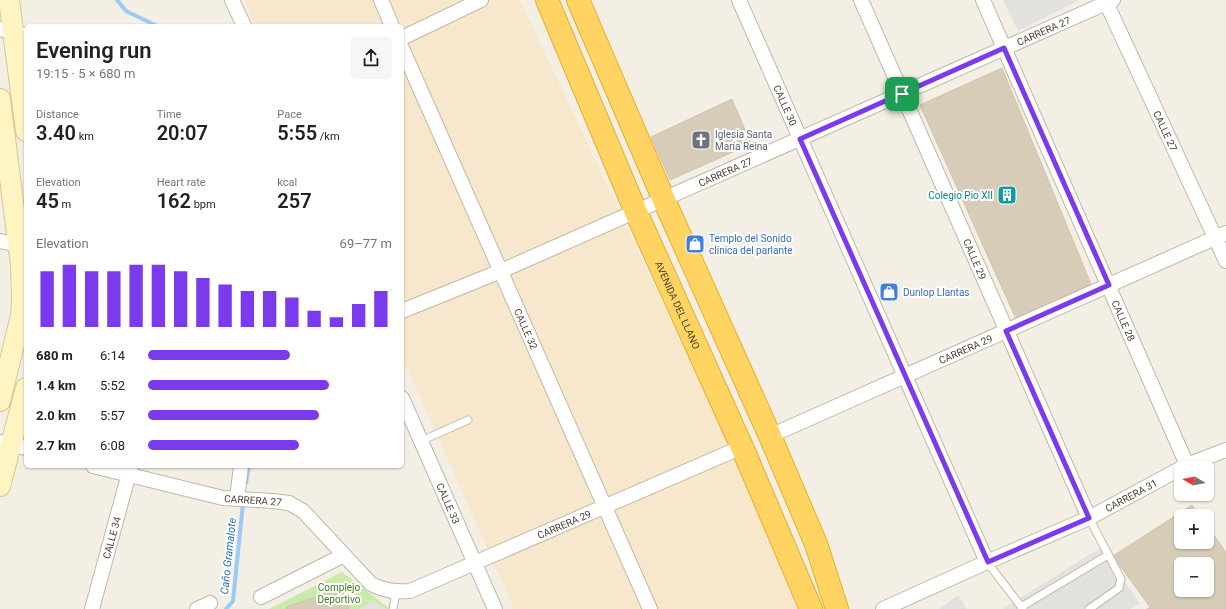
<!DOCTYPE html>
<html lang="en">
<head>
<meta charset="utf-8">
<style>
  body { margin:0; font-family:Roboto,sans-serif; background:#f6f6f6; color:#222; height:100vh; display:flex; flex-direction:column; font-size:15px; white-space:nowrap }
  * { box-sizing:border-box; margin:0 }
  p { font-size:13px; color:#767676 }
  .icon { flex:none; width:22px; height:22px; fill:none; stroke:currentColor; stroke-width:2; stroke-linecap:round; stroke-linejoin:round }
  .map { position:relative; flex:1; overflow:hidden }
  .details { position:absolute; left:24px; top:24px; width:380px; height:444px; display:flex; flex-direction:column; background:#fff; border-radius:6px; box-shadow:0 1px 3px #0004 }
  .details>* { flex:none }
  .needle { width:26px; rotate:280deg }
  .fabs { position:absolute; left:1174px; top:461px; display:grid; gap:8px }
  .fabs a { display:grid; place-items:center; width:40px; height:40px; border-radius:6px; background:#fff; box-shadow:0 1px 3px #0004; font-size:20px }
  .pin { position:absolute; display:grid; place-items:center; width:34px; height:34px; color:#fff; margin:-17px; border-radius:8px; box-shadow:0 2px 6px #0006 }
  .round { display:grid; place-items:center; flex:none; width:42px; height:42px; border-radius:6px; background:#f6f6f6 }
  .overview { display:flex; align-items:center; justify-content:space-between; height:68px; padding:0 12px }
  h1 { font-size:22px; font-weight:600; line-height:30px }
  .figures { display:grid; grid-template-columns:repeat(3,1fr); gap:6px; height:68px; padding:4px 12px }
  .figures div { display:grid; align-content:center }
  .figures b { font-size:20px; font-weight:600 }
  .figures small { font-size:11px; font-weight:400 }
  .figures p { font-size:11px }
  .chart { height:112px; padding:8px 12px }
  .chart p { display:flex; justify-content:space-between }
  .chart svg { width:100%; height:72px; margin-top:4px; stroke:#7c3aed; stroke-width:6 }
  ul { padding:0 12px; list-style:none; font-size:13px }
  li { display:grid; grid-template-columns:64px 48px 1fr; align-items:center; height:30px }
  li i { height:10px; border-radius:5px; background:#7c3aed }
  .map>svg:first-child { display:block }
</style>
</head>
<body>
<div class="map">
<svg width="1226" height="609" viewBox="0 0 1226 609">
  <rect width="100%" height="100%" fill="#f3efe4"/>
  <path fill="#f7e8cd" d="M 244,0 L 520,0 L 807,609 L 514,609 L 402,357 L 402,26 L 255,26 Z"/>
  <path fill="#c9eba9" d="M 342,572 L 390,609 L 269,609 Z"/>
  <path fill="#e3e1dd" d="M 1003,0 L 1080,0 L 1018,31 Z
    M 1100,548 L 1140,603 L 1130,609 L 1003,609 Z
    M 958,595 L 967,609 L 939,609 Z
    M 372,600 L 386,609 L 360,609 Z"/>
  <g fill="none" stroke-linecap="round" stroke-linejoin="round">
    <path stroke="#9bcbf5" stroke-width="4" d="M 117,0 L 126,11 L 157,26
      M 246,483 L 249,466
      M 226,609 L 233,601 L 243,503"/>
  </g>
  <path fill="#d6ccb8" stroke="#d1c4ab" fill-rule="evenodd" d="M 1002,68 L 1091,284 L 1016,319 L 920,105 Z
    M 732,99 L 751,144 L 670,180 L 651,137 Z
    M 1192,505 L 1200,516 L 1181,516 L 1181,542 L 1207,542 L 1207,526 L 1226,552 L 1226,609 L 1147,609 L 1150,607 L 1113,556 ZM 1181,564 L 1207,564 L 1207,590 L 1181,590 Z
    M 342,588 L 349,609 L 287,609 L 286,607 Z"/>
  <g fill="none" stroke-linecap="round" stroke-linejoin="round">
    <defs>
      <path id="lane" d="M 421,441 L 468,420
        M 1089,518 L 1121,579 L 1119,588 L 1089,609
        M 987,562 L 1023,609
        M 1021,607 L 1108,555
        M 393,609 L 396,592"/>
      <g id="street">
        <path d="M 232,0 L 244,26"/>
        <path d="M 381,0 L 392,26"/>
        <path id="s1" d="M 739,0 L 987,562"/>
        <path id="s2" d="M 861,0 L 1089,518"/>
        <path id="s3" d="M 983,0 L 1187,465"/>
        <path id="s4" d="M 1105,0 L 1226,261"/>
        <path d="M 0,29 L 26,35"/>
        <path d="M 402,38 L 481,0"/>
        <path id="s5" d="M 402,48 L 650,609"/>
        <path d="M 0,241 L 19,245"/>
        <path id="s6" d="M 402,311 L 501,271 L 1113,0"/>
        <path id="s7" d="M 402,398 L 495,609"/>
        <path id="s8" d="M 770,436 L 1226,233"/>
        <path d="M 0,442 L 26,448"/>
        <path id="s9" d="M 93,466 L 223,498 L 273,501 L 289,503 L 303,511 L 371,584 C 386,591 394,592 410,591 L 742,447"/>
        <path d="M 237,498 L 241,466"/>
        <path d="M 261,597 L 344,555"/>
        <path id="s10" d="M 92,609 L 131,466"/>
        <path d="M 197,609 L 210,603"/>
        <path id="s11" d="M 883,609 L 987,562 L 1089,518 L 1187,465 L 1226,450"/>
      </g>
      <path id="secondary" d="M 9,0 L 26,131
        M 0,99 L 21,265 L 22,301 L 21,316 L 0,401
        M 0,486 L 26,388"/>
      <g id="highway">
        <path id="s12" d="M 547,0 L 636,212 L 742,447 L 811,609"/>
        <path d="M 578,0 L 664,200 L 770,436 L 816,544 L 837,609"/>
      </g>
    </defs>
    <use href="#lane" stroke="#bfb8a6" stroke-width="9"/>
    <use href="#street" stroke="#bfb8a6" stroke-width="16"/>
    <use href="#secondary" stroke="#d6c890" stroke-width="22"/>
    <use href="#highway" stroke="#e9ae28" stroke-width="24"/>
    <use href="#lane" stroke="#fff" stroke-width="7"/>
    <use href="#street" stroke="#fff" stroke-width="14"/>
    <use href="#secondary" stroke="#fff4c2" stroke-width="20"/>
    <use href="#highway" stroke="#ffd463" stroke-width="22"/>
  </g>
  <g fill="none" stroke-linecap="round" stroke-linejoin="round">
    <defs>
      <path id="route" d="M 1004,48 L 1109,285 L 1006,331 L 1089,518 L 988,562 L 800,139 Z"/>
    </defs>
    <use href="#route" stroke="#fff" stroke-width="8"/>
    <use href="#route" stroke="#7c3aed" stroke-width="5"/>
  </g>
  <defs>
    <symbol id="church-square" viewBox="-11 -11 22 22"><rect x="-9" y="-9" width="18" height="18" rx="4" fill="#6b7280" stroke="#fff"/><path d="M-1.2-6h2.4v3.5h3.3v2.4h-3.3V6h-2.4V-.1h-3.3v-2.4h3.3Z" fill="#fff"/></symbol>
    <symbol id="building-square" viewBox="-11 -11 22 22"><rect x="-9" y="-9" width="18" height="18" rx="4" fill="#0f9aa8" stroke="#fff"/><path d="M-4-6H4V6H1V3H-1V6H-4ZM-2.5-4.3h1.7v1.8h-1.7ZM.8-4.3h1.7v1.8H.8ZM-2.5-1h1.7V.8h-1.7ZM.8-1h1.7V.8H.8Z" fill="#fff"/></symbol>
    <symbol id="shop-square" viewBox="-11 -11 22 22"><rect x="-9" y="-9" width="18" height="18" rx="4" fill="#3f7fe0" stroke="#fff"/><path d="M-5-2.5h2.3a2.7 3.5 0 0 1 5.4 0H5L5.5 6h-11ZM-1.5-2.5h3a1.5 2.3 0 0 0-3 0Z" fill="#fff"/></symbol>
  </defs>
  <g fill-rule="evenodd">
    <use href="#church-square" x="690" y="129" width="22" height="22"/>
    <use href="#building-square" x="996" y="184" width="22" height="22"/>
    <use href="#shop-square" x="684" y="233" width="22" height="22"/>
    <use href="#shop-square" x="878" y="281" width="22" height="22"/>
  </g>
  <g text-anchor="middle" stroke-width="4" stroke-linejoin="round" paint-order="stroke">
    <g font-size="10" fill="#464033" stroke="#fff">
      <text dy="4" stroke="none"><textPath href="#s6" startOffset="700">CARRERA 27</textPath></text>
      <text dy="4" stroke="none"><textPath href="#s1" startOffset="115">CALLE 30</textPath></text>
      <text dy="4" stroke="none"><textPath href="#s4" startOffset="144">CALLE 27</textPath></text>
      <text dy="4" stroke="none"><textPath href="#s6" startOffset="352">CARRERA 27</textPath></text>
      <text dy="4" stroke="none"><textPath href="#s2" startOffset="283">CALLE 29</textPath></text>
      <text dy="4" stroke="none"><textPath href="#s12" startOffset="332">AVENIDA DEL LLANO</textPath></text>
      <text dy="4" stroke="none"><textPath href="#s3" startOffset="350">CALLE 28</textPath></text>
      <text dy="4" stroke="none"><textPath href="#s5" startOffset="307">CALLE 32</textPath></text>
      <text dy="4" stroke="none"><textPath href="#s8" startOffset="214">CARRERA 29</textPath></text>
      <text dy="4" stroke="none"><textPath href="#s11" startOffset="273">CARRERA 31</textPath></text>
      <text dy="4" stroke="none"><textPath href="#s9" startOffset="164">CARRERA 27</textPath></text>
      <text dy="4" stroke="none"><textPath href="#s7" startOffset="115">CALLE 33</textPath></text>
      <text dy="4" stroke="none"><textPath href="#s9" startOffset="524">CARRERA 29</textPath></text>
      <text dy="4" stroke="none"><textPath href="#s10" startOffset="74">CALLE 34</textPath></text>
    </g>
    <g font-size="10" fill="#5b616d" stroke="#fff" text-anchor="start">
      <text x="715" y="138">Iglesia Santa<tspan x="715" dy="12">María Reina</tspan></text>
    </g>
    <g font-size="10" fill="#0d838f" stroke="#fff" text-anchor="end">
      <text x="993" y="199">Colegio Pio XII</text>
    </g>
    <g font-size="10" fill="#366cbe" stroke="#fff" text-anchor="start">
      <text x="709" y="242">Templo del Sonido<tspan x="709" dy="12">clínica del parlante</tspan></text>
      <text x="903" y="296">Dunlop Llantas</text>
    </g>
    <g font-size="10" fill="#3f7b23" stroke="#fff">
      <text x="339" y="591">Complejo<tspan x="339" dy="12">Deportivo</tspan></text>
    </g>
    <g font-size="11" font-style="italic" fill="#2571b9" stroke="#fff">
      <text transform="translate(228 556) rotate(-84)" y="4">Caño Gramalote</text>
    </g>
  </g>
</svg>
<div class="fabs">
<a><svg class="needle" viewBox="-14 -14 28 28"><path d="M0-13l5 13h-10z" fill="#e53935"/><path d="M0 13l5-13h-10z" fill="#767676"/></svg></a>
<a>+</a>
<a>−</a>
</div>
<div class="pin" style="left:902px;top:94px;background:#1e9e55"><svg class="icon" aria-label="arrive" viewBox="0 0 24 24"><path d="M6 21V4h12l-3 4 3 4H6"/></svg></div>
<section class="details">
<div class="overview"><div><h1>Evening run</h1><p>19:15 · 5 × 680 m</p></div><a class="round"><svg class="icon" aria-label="share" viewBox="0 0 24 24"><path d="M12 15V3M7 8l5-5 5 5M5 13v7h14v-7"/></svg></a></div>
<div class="figures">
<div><p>Distance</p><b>3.40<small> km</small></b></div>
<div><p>Time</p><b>20:07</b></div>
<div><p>Pace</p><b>5:55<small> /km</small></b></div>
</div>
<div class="figures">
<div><p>Elevation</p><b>45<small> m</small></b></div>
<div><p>Heart rate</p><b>162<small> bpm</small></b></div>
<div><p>kcal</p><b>257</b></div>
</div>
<div class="chart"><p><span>Elevation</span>69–77 m</p>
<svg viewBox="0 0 160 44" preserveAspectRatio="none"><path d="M5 44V10M15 44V6M25 44V10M35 44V10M45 44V6M55 44V6M65 44V10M75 44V14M85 44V18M95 44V22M105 44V22M115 44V26M125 44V34M135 44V38M145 44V30M155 44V22"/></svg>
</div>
<ul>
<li><b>680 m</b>6:14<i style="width:58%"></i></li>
<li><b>1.4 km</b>5:52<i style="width:74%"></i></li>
<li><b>2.0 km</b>5:57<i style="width:70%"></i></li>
<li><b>2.7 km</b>6:08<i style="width:62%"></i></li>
</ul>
</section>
</div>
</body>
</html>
